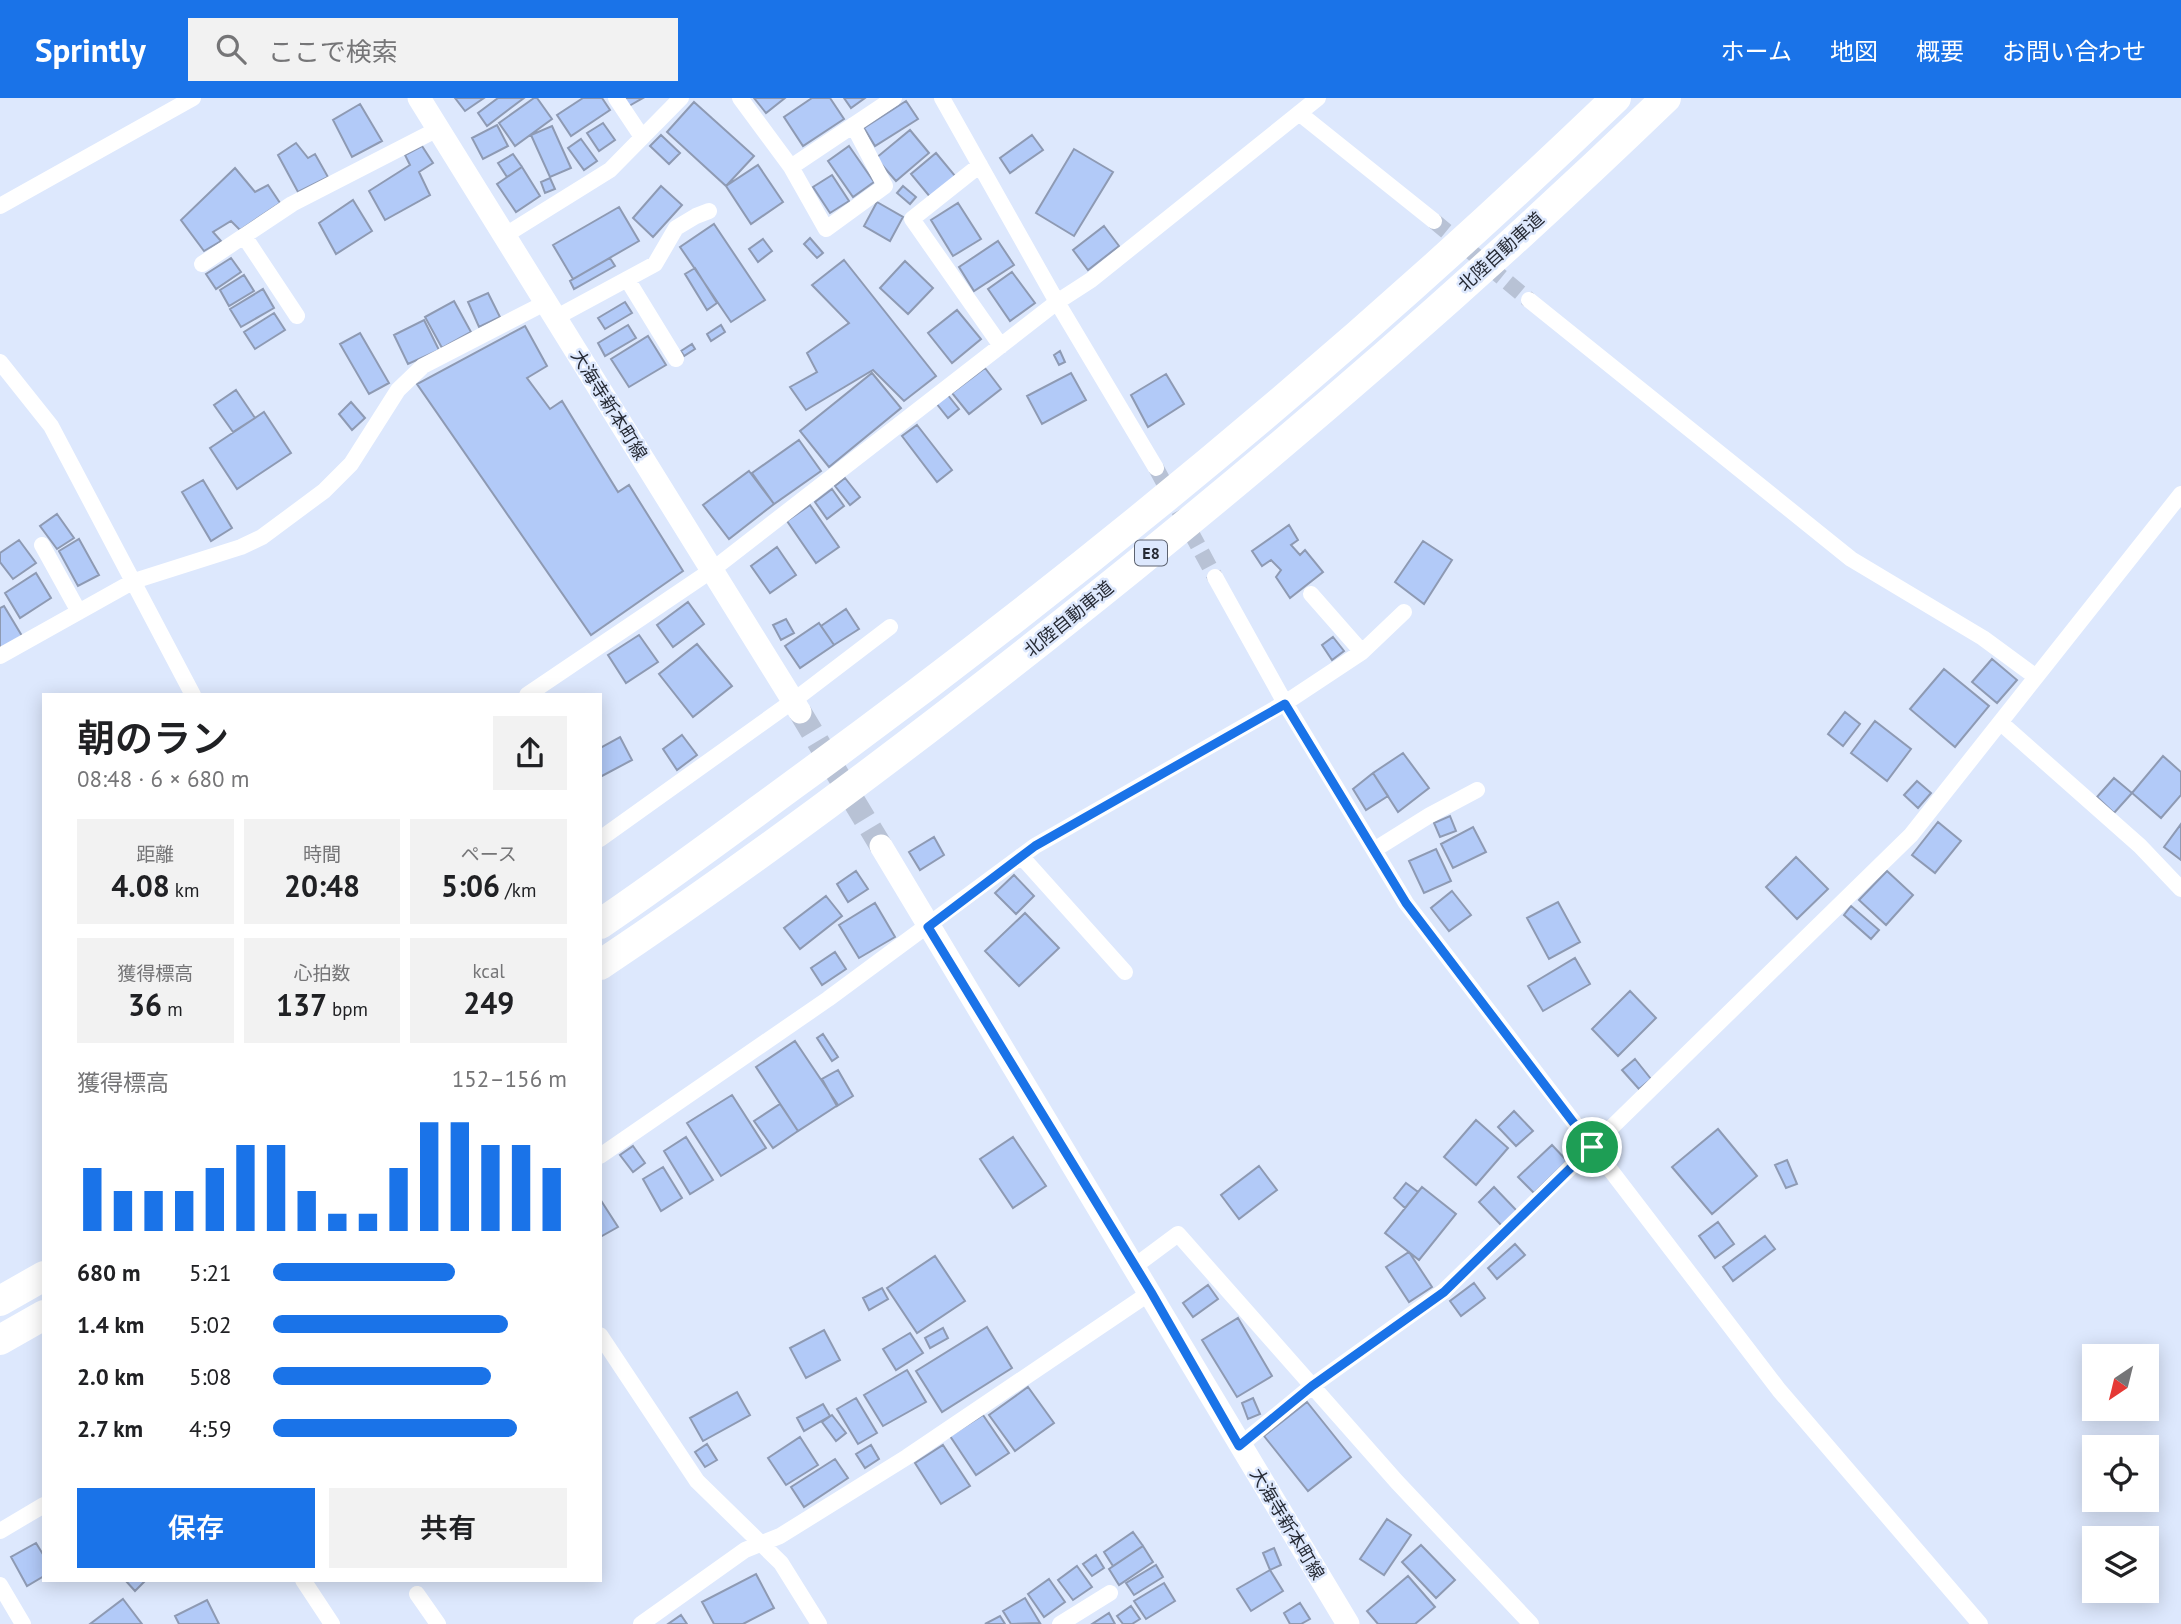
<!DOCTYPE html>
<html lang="ja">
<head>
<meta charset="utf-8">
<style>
  body { margin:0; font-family:"PT Sans","Noto Sans JP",sans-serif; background:#f2f2f2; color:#202124; height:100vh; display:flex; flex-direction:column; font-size:26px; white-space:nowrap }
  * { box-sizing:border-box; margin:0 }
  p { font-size:23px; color:#757577 }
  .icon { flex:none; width:38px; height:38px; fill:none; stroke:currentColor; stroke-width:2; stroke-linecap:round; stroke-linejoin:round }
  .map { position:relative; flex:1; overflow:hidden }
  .sheet { position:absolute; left:42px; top:595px; width:560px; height:889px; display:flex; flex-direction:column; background:#fff; border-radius:0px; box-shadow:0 4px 18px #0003 }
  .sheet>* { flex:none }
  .needle { width:46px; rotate:215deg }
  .fabs { position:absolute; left:2082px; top:1246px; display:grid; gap:14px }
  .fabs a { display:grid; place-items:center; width:77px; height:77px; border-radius:0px; background:#fff; box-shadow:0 4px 18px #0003; font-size:35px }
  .pin { position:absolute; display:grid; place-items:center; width:60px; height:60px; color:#fff; margin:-30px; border:4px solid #fff; border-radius:50%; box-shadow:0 2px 7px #0007 }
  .round { display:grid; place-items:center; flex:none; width:74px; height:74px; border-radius:0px; background:#f2f2f2 }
  .headline { display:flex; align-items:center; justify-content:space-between; height:119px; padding:0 35px }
  h1 { font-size:38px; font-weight:600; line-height:52px }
  .figures { display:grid; grid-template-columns:repeat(3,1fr); gap:10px; height:119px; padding:7px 35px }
  .figures div { display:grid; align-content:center; border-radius:0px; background:#f2f2f2; text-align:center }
  .figures b { font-size:30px; font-weight:600 }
  .figures small { font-size:19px; font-weight:400 }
  .figures p { font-size:19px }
  .chart { height:196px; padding:14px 35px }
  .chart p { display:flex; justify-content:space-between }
  .chart svg { width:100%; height:126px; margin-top:7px; stroke:#1a73e8; stroke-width:6 }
  .cta { display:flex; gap:14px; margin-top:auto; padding:14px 35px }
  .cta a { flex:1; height:80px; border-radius:0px; background:#1a73e8; color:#fff; font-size:28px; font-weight:600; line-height:80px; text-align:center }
  .cta a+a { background:#f2f2f2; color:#202124 }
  ul { padding:0 35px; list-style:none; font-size:23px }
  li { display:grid; grid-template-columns:112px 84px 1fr; align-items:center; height:52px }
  li i { height:18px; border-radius:9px; background:#1a73e8 }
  header { display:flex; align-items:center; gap:42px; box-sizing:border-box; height:98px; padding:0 35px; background:#1a73e8; color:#fff }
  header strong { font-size:33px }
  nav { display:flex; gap:38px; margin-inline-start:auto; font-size:24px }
  .search { width:490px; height:63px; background:#f2f2f2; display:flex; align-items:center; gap:18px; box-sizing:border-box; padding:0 24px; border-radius:0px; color:#757577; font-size:26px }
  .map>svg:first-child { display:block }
</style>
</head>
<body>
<header>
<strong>Sprintly</strong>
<div class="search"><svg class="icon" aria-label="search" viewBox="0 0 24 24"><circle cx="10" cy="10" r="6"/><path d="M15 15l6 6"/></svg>ここで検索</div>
<nav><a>ホーム</a><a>地図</a><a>概要</a><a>お問い合わせ</a></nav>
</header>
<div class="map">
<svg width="2181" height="1526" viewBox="0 0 2181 1526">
  <rect width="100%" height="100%" fill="#dde8fd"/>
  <path fill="#b2caf8" stroke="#8e9ab3" stroke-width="2" d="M 455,0 L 484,0 L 465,13 Z
    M 498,0 L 524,0 L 487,28 L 478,15 Z
    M 534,0 L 537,0 L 552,21 L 515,48 L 499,25 Z
    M 583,0 L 602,0 L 610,12 L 571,38 L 557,17 Z
    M 624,0 L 643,0 L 629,8 Z
    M 754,0 L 785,0 L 766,15 Z
    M 812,0 L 830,0 L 844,21 L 803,48 L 784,19 Z
    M 844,0 L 865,0 L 851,10 Z
    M 906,3 L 918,21 L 875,48 L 864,30 Z
    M 694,4 L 754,58 L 726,88 L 667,34 Z
    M 360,6 L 382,43 L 352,59 L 333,22 Z
    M 603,25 L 615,42 L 599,53 L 587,35 Z
    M 497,27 L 508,48 L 483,61 L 472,40 Z
    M 552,28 L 571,70 L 550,79 L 531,37 Z
    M 910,32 L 929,55 L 896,83 L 876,60 Z
    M 661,37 L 680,55 L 669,66 L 650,48 Z
    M 1032,37 L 1043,52 L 1010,75 L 1000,60 Z
    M 581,41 L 597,63 L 584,72 L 568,50 Z
    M 296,45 L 308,60 L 315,56 L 328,79 L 298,94 L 278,57 Z
    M 422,48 L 433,65 L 419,74 L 430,97 L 385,122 L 369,93 L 410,67 L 405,57 Z
    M 849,48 L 874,84 L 853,99 L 828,63 Z
    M 1074,51 L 1113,74 L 1074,138 L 1036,115 Z
    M 936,55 L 956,79 L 931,100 L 911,76 Z
    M 513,56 L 522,69 L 507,79 L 498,65 Z
    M 758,67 L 783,104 L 751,126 L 726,88 Z
    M 522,69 L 540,98 L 516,114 L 497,86 Z
    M 235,70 L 255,94 L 268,87 L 280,105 L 240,132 L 231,123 L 213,134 L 221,143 L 204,153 L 181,122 Z
    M 832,77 L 849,103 L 830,115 L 813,89 Z
    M 550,80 L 555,91 L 545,95 L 541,84 Z
    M 661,88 L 682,107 L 653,139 L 633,120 Z
    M 903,88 L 916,99 L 910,106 L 897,95 Z
    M 353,102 L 372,133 L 336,156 L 319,125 Z
    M 877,104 L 903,119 L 890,143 L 864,128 Z
    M 958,105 L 981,141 L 953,158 L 931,122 Z
    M 619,109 L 639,143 L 573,181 L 553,147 Z
    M 714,126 L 765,202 L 731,224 L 680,149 Z
    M 1104,128 L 1119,148 L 1088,172 L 1073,152 Z
    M 810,140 L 823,155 L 817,160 L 804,146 Z
    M 763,141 L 772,153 L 758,164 L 749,151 Z
    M 998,143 L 1014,167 L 974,193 L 959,169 Z
    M 231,160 L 241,174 L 216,191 L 206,176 Z
    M 610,160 L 615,168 L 574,191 L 570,183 Z
    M 844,162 L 936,278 L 904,303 L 873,272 L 806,312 L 790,289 L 817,274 L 807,255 L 849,225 L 812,187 Z
    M 905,163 L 933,190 L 908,216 L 880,190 Z
    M 695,170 L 717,205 L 707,212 L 685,176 Z
    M 1012,174 L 1035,205 L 1010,223 L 988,191 Z
    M 244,177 L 254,193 L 229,208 L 220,192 Z
    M 263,191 L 274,210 L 241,229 L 230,211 Z
    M 488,195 L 500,219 L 479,229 L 468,204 Z
    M 454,203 L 471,234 L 442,250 L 425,219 Z
    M 625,204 L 632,215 L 605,231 L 598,220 Z
    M 957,212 L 981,241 L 952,265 L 928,235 Z
    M 274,215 L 285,232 L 255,251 L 244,234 Z
    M 424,222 L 439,252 L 408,266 L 394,237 Z
    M 628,227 L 636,240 L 605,258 L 598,245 Z
    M 721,227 L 725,234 L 711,243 L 707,236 Z
    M 525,228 L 547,268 L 527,280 L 550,311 L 562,303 L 618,394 L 629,387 L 683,473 L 591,537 L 417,286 Z
    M 360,235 L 389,285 L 369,296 L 340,246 Z
    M 648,238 L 666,267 L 629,289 L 611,261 Z
    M 692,246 L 695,251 L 684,258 L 681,253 Z
    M 1060,253 L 1065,264 L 1059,267 L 1054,257 Z
    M 985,270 L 1001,291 L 969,316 L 952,295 Z
    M 872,275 L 901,310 L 829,369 L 800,333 Z
    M 1071,275 L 1086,302 L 1042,326 L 1027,298 Z
    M 1166,276 L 1184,306 L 1148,329 L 1131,297 Z
    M 236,292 L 255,320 L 233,334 L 214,307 Z
    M 947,296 L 959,311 L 948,320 L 936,305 Z
    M 351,304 L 365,320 L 352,332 L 339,316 Z
    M 264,314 L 291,355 L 237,391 L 210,350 Z
    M 917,327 L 952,372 L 937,384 L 902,338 Z
    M 799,342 L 821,373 L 774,406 L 752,375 Z
    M 749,373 L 774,406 L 729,441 L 703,407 Z
    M 845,380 L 860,399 L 850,407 L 835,388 Z
    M 203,382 L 232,430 L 211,443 L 182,394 Z
    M 832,391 L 844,408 L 827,421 L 815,404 Z
    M 810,407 L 839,449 L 816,465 L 787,423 Z
    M 57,416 L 74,440 L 57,451 L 40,428 Z
    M 1289,427 L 1298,442 L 1291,447 L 1300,457 L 1305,452 L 1323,474 L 1290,500 L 1276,479 L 1281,472 L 1271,462 L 1262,468 L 1252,453 Z
    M 79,441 L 99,477 L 78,488 L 59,453 Z
    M 19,442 L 36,465 L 13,481 L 0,464 L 0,455 Z
    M 1423,443 L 1452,462 L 1424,506 L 1395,484 Z
    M 777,449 L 796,477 L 770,495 L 751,468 Z
    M 36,475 L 51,500 L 20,520 L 5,495 Z
    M 688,504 L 704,526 L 673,549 L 657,527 Z
    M 4,508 L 22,538 L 0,551 L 0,510 Z
    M 846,511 L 859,531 L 834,547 L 821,528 Z
    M 786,521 L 794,535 L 781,542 L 773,527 Z
    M 819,525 L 834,547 L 800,570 L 785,548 Z
    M 639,537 L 658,564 L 626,585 L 608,557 Z
    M 1333,539 L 1344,553 L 1332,562 L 1322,547 Z
    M 697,546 L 732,588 L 693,619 L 659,576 Z
    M 1992,561 L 2017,582 L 1997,605 L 1972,584 Z
    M 1944,571 L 1989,608 L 1955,649 L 1910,611 Z
    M 1845,614 L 1860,626 L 1843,648 L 1828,636 Z
    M 1875,623 L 1911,651 L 1887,683 L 1851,655 Z
    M 682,637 L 697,657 L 677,672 L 663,651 Z
    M 620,639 L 632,662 L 600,679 L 600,650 Z
    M 1403,655 L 1429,690 L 1398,714 L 1373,675 Z
    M 2163,658 L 2181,674 L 2181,697 L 2161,720 L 2132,695 Z
    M 1373,675 L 1388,698 L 1366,712 L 1353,691 Z
    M 2114,680 L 2132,695 L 2114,715 L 2097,699 Z
    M 1917,683 L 1931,695 L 1918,710 L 1904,697 Z
    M 1450,718 L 1456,733 L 1440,739 L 1434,725 Z
    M 1938,724 L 1961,743 L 1935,775 L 1912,757 Z
    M 2181,726 L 2181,762 L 2164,749 Z
    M 1473,729 L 1486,754 L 1453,770 L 1441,746 Z
    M 934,739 L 944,757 L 920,772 L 909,754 Z
    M 1436,751 L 1451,783 L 1424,795 L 1409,763 Z
    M 1796,759 L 1828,791 L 1797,821 L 1766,789 Z
    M 856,773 L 868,791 L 848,804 L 837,786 Z
    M 1887,773 L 1913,797 L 1886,827 L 1859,802 Z
    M 1014,777 L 1034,798 L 1016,816 L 995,795 Z
    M 1452,793 L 1471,817 L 1449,833 L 1431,810 Z
    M 826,798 L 842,818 L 800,851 L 784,830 Z
    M 1558,804 L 1580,844 L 1549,861 L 1527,820 Z
    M 875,805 L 895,839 L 859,860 L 839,827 Z
    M 1851,808 L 1879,832 L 1871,841 L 1844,817 Z
    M 1025,815 L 1059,850 L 1019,888 L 985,853 Z
    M 835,854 L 846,871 L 822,887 L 811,870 Z
    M 1575,860 L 1590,886 L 1543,913 L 1528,888 Z
    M 1630,893 L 1656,920 L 1618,958 L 1592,931 Z
    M 823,936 L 838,959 L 832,963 L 817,940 Z
    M 795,943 L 838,1007 L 798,1033 L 756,969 Z
    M 1635,961 L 1651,981 L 1639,991 L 1622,972 Z
    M 838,972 L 853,998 L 837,1008 L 822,981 Z
    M 732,997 L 766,1050 L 721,1078 L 687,1025 Z
    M 780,1006 L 798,1033 L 773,1050 L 754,1023 Z
    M 1514,1013 L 1533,1033 L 1516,1048 L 1498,1029 Z
    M 1476,1022 L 1508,1050 L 1476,1087 L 1444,1059 Z
    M 1718,1031 L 1757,1078 L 1712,1116 L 1672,1069 Z
    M 686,1039 L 713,1082 L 690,1096 L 664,1053 Z
    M 1013,1039 L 1046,1088 L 1013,1110 L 980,1061 Z
    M 1552,1047 L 1567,1063 L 1534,1095 L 1518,1079 Z
    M 633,1048 L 645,1065 L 633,1074 L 620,1057 Z
    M 1787,1062 L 1797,1086 L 1786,1090 L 1775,1067 Z
    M 1259,1068 L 1277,1092 L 1239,1121 L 1221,1097 Z
    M 663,1069 L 682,1100 L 661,1113 L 643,1081 Z
    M 1406,1085 L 1418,1094 L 1405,1110 L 1394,1100 Z
    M 1422,1089 L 1456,1116 L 1419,1162 L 1385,1135 Z
    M 1494,1089 L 1517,1113 L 1502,1128 L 1479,1104 Z
    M 600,1101 L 618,1129 L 600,1139 Z
    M 1718,1124 L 1734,1146 L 1715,1160 L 1699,1138 Z
    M 1765,1138 L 1775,1151 L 1733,1183 L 1723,1169 Z
    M 1515,1146 L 1525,1157 L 1497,1181 L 1488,1170 Z
    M 1409,1154 L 1432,1189 L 1409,1204 L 1386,1169 Z
    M 935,1158 L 965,1203 L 917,1235 L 887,1190 Z
    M 1474,1185 L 1485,1200 L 1461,1218 L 1450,1203 Z
    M 1208,1187 L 1218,1201 L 1193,1219 L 1183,1205 Z
    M 882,1190 L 888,1201 L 869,1212 L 863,1200 Z
    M 1238,1220 L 1272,1278 L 1237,1299 L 1202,1242 Z
    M 987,1229 L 1012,1270 L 942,1314 L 916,1273 Z
    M 943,1230 L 948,1240 L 930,1250 L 925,1240 Z
    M 824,1232 L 840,1262 L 806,1280 L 790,1250 Z
    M 910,1235 L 923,1255 L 896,1272 L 883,1251 Z
    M 907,1272 L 926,1304 L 883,1328 L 864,1297 Z
    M 1028,1289 L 1054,1325 L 1015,1353 L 989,1317 Z
    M 737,1294 L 750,1317 L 703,1343 L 690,1320 Z
    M 856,1300 L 877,1335 L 858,1346 L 837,1311 Z
    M 1253,1300 L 1260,1316 L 1248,1321 L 1242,1305 Z
    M 1307,1304 L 1351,1359 L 1308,1393 L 1264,1338 Z
    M 823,1306 L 830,1318 L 804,1333 L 797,1320 Z
    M 832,1317 L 846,1335 L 836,1343 L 822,1324 Z
    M 983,1317 L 1009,1355 L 976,1377 L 950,1338 Z
    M 800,1339 L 818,1367 L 786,1387 L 768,1360 Z
    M 707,1346 L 717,1362 L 705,1369 L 695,1354 Z
    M 871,1347 L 879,1361 L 865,1370 L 856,1356 Z
    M 943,1347 L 970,1388 L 941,1406 L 915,1365 Z
    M 835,1361 L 848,1380 L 804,1409 L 791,1389 Z
    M 1387,1421 L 1411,1437 L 1384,1477 L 1360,1461 Z
    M 1133,1434 L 1143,1448 L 1113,1468 L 1104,1454 Z
    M 36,1445 L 44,1458 L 44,1478 L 27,1488 L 11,1459 Z
    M 1421,1447 L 1455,1482 L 1436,1500 L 1402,1464 Z
    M 1143,1448 L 1153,1464 L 1119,1487 L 1109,1471 Z
    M 1274,1450 L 1281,1467 L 1270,1472 L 1263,1455 Z
    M 1096,1457 L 1104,1470 L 1092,1478 L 1083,1466 Z
    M 1156,1467 L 1163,1479 L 1134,1497 L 1126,1485 Z
    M 1077,1468 L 1092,1489 L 1073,1502 L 1058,1482 Z
    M 1270,1472 L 1283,1493 L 1251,1513 L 1237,1491 Z
    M 756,1476 L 774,1510 L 743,1526 L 714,1526 L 702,1504 Z
    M 1408,1478 L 1435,1509 L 1415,1526 L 1378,1526 L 1367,1513 Z
    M 1049,1481 L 1065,1504 L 1044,1519 L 1028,1496 Z
    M 125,1482 L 146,1482 L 135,1493 Z
    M 1164,1485 L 1175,1503 L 1146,1521 L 1134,1503 Z
    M 1025,1500 L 1040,1525 L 1011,1526 L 1003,1513 Z
    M 123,1501 L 142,1526 L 90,1526 Z
    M 207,1502 L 219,1526 L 179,1526 L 175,1518 Z
    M 1300,1505 L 1310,1521 L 1301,1526 L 1290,1526 L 1284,1515 Z
    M 1131,1508 L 1140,1521 L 1132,1526 L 1123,1526 L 1117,1518 Z
    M 1109,1515 L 1115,1526 L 1092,1526 Z
    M 681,1517 L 687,1526 L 668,1526 Z
    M 1000,1518 L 1005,1526 L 985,1526 Z"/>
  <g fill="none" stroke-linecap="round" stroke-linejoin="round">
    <path stroke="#b8c2d5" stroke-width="16" stroke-dasharray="16 8" stroke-linecap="butt" d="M 1434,123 L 1529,202
      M 1156,370 L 1215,479"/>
    <path stroke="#b8c2d5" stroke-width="23" stroke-dasharray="23 11" stroke-linecap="butt" d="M 800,614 L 881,748"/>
    <path stroke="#fff" stroke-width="16" d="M 616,0 L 642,39
      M 740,0 L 791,69 L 894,0
      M 942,0 L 1057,204 L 1156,370
      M 1299,15 L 1434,123
      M 980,67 L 912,121 L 1001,248
      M 791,69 L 826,131 L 885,88 L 853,27
      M 0,108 L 193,0
      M 244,138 L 297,218
      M 504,138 L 610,72 L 681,0
      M 202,166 L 292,106 L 438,31
      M 627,181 L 676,261
      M 1529,202 L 1851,461 L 1983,540 L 2036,579
      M 555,220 L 655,166 L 676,130 L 696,118 L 709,113
      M 0,264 L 51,328 L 193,597
      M 42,447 L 79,514
      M 1215,479 L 1285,605 L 1406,805 L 1779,1292 L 1980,1526
      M 1311,496 L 1362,554
      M 0,558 L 134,483 L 241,449 L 262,439 L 324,393 L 351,366 L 398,292 L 423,268 L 545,205
      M 527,597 L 712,472 L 1057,204 L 1091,182 L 1318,0
      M 2001,625 L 2140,748 L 2181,791
      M 600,741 L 793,603 L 890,529
      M 1374,752 L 1430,717 L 1477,692
      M 1021,758 L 1125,874
      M 600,1058 L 828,901 L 1035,748 L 1285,605 L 1362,554 L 1404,514
      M 1135,1168 L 1178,1136 L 1397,1384 L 1531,1526
      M 600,1237 L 697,1383 L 781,1465 L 819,1526
      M 1239,1348 L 1312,1288 L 1444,1193 L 1911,737 L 2181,396
      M 0,1433 L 44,1407
      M 303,1482 L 332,1526
      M 0,1487 L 23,1526
      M 417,1496 L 438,1526
      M 641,1526 L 745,1452 L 780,1438 L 907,1359 L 1151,1194
      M 1060,1526 L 1110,1495"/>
    <path stroke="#fff" stroke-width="23" d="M 419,0 L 800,614
      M 881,748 L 1348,1526"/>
    <path stroke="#fff" stroke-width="30" d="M 600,826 C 665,782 729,734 793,687 C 1082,477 1358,248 1616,0
      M 600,867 C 784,744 960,609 1132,470 C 1316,321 1495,165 1666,0
      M 0,1203 L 44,1178
      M 0,1242 L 44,1217"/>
  </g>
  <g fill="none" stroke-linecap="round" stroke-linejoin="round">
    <defs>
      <path id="route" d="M 1285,606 L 1406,805 L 1592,1049 L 1444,1194 L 1312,1288 L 1239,1348 L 1151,1194 L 928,829 L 1035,748 Z"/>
    </defs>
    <use href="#route" stroke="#fff" stroke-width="14"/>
    <use href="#route" stroke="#1a73e8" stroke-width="9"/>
  </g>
  <g text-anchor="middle" stroke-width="5" stroke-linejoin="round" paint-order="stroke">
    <rect fill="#dde8fd" stroke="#5d6370" stroke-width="2" x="1135" y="442.5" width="32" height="25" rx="5"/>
    <g font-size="16" font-weight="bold" fill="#262a34">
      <text x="1151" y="461">E8</text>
    </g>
    <g font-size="18" fill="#262a34" stroke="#dde8fd">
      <text transform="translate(1501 154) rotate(-42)" y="6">北陸自動車道</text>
      <text transform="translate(609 307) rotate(58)" y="6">大海寺新本町線</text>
      <text transform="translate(1069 521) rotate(-39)" y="6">北陸自動車道</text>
      <text transform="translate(1287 1426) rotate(59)" y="6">大海寺新本町線</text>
    </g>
  </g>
</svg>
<div class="fabs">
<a><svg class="needle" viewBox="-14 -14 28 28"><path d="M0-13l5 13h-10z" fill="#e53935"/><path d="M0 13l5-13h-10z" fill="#757577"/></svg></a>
<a><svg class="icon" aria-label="locate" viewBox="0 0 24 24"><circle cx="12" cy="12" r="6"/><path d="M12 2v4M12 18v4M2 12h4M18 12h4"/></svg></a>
<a><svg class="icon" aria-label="layers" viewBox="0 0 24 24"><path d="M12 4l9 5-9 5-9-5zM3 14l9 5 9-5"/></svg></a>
</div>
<div class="pin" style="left:1592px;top:1049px;background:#1e9e55"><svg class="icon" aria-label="arrive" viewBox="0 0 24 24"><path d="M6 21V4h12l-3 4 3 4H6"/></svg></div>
<section class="sheet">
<div class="headline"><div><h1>朝のラン</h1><p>08:48 · 6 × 680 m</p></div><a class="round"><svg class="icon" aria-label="share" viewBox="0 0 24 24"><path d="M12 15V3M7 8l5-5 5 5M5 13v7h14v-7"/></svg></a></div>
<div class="figures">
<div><p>距離</p><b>4.08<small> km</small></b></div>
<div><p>時間</p><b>20:48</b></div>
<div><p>ペース</p><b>5:06<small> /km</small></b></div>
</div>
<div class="figures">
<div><p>獲得標高</p><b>36<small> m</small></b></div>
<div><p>心拍数</p><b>137<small> bpm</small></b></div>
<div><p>kcal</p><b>249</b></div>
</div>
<div class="chart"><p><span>獲得標高</span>152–156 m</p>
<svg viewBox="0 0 160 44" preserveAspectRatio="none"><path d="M5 44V22M15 44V30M25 44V30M35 44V30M45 44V22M55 44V14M65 44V14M75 44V30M85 44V38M95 44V38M105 44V22M115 44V6M125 44V6M135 44V14M145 44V14M155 44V22"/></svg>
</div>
<ul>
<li><b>680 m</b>5:21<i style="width:62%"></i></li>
<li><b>1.4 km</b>5:02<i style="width:80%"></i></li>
<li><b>2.0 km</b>5:08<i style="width:74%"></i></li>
<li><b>2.7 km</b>4:59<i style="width:83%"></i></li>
</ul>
<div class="cta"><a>保存</a><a>共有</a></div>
</section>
</div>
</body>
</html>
